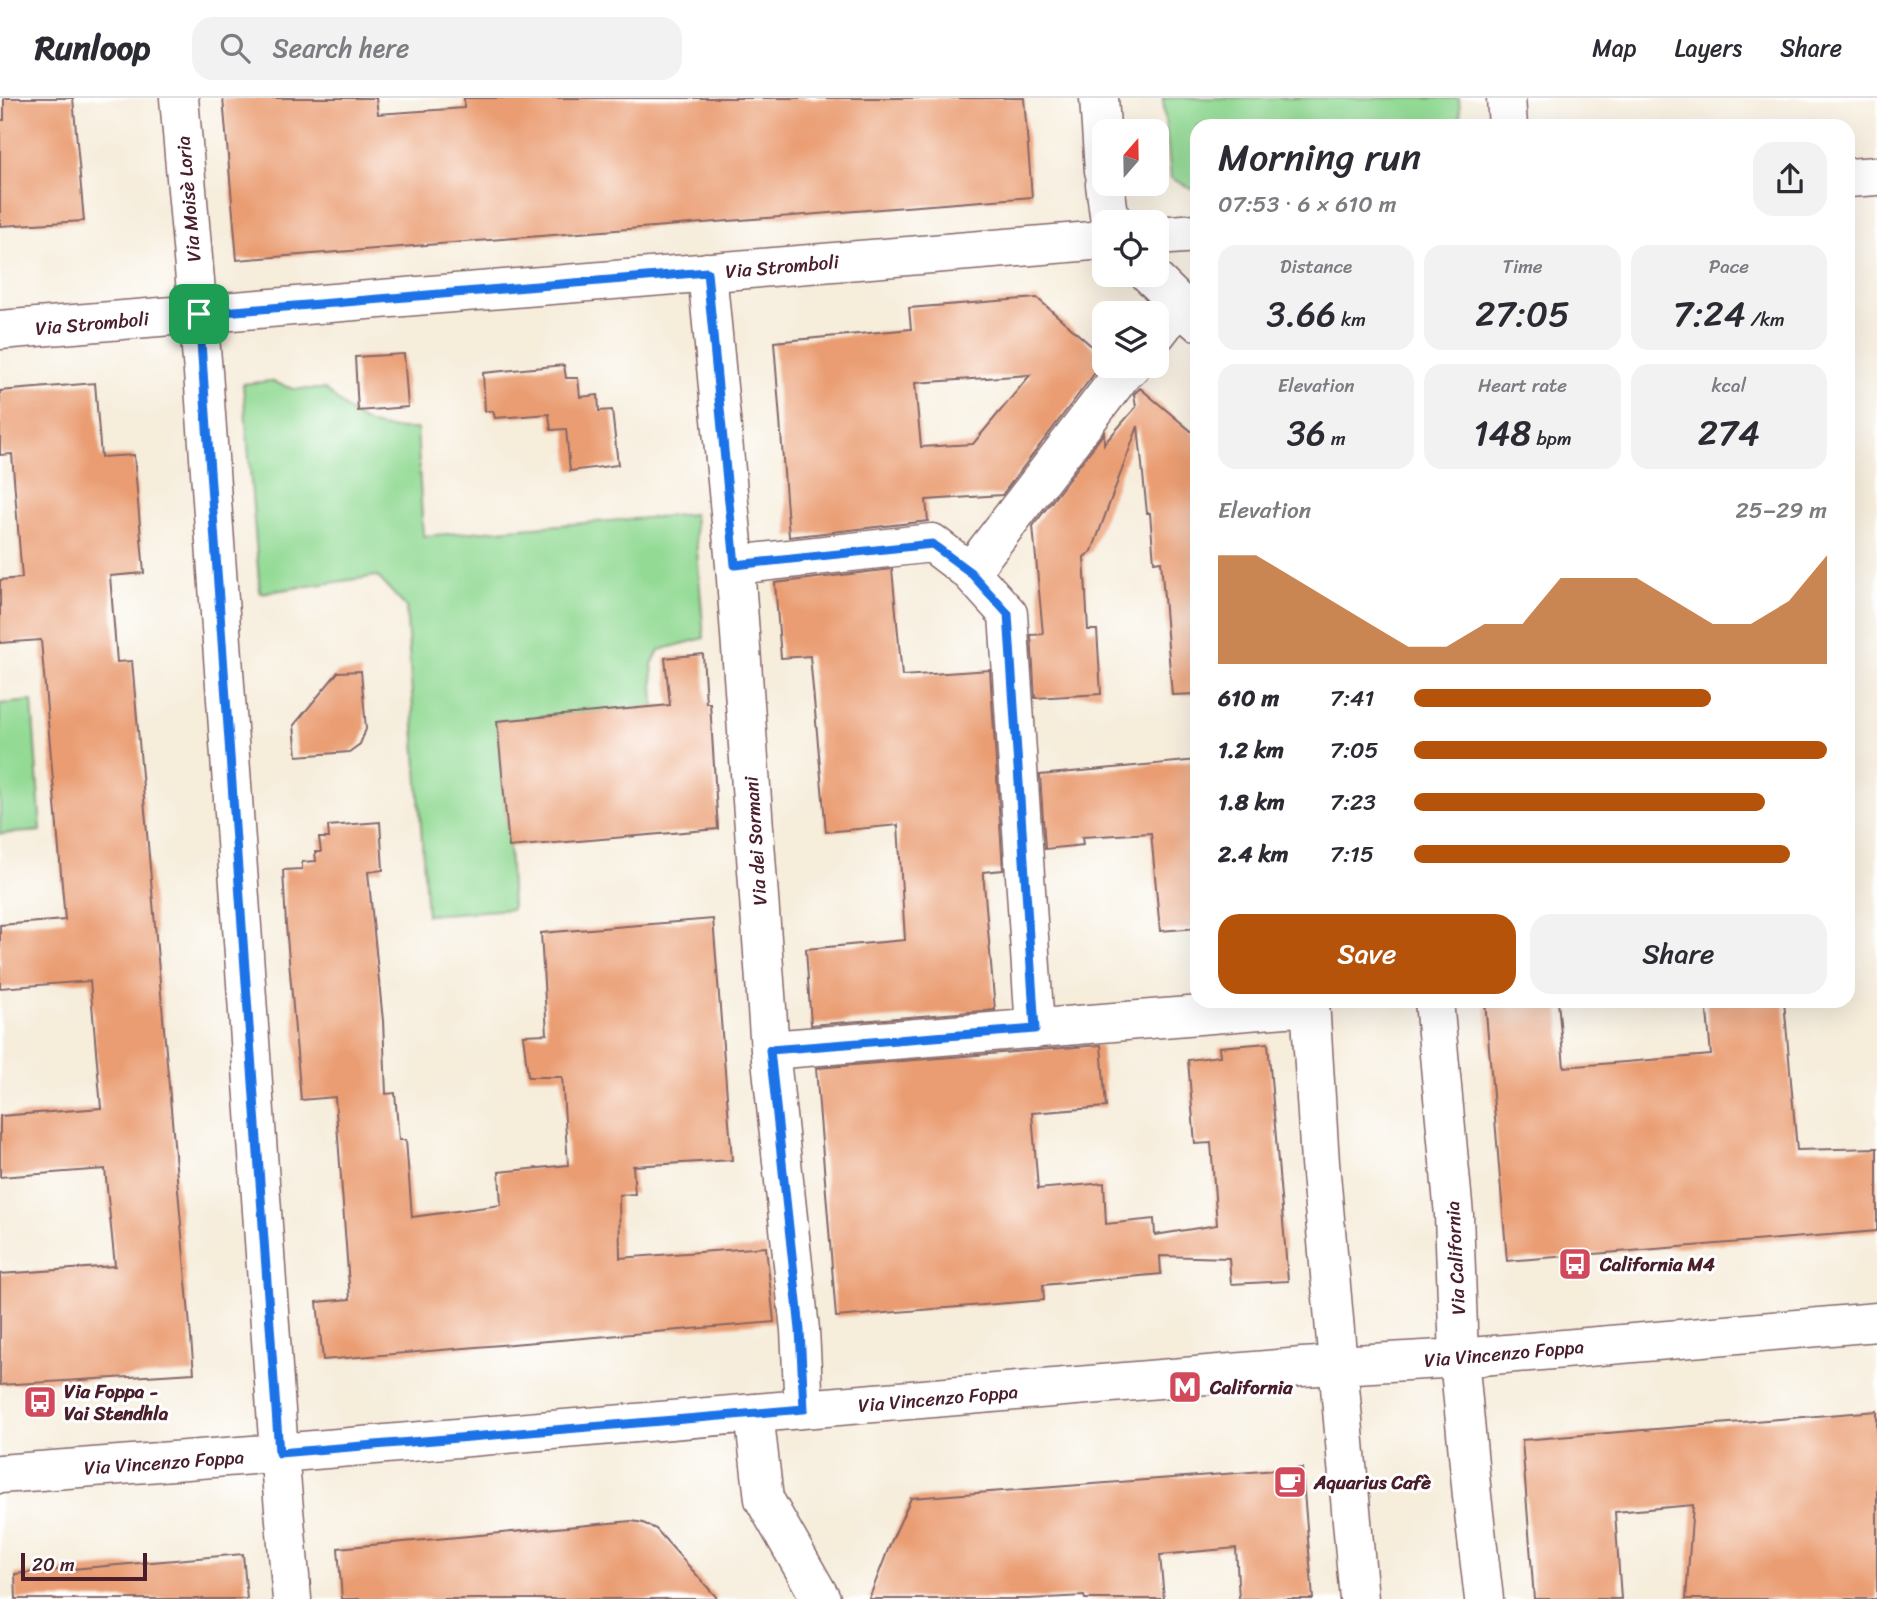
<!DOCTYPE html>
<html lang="en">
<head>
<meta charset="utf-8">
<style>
  body { margin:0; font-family:Sriracha,sans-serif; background:#f2f2f3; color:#2b2b33; height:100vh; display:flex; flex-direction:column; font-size:26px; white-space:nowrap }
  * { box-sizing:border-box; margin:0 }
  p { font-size:23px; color:#7c7c81 }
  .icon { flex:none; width:38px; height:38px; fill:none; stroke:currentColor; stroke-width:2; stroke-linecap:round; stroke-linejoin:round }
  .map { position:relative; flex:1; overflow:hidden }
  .panel { position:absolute; left:1190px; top:21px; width:665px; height:889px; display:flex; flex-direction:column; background:#fff; border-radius:21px; box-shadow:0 7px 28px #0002 }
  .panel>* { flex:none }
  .needle { width:46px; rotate:20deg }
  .controls { position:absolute; left:1092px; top:21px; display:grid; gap:14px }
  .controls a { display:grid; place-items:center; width:77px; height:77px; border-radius:14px; background:#fff; box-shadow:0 7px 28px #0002; font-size:35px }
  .scale { position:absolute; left:21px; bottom:18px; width:126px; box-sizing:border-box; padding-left:7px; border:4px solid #4a1f2b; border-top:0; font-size:19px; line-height:24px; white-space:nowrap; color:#4a1f2b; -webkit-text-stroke:5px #fff; paint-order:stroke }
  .pin { position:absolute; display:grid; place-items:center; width:60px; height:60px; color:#fff; margin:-30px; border-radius:14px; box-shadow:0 4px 10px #0006 }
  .round { display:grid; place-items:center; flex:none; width:74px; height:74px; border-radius:21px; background:#f2f2f3 }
  .overview { display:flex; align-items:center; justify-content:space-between; height:119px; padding:0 28px }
  h1 { font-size:38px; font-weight:600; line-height:52px }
  .metrics { display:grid; grid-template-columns:repeat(3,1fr); gap:10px; height:119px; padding:7px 28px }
  .metrics div { display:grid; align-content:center; border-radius:18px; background:#f2f2f3; text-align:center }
  .metrics b { font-size:35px; font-weight:600 }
  .metrics small { font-size:19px; font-weight:400 }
  .metrics p { font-size:19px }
  .chart { height:196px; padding:14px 28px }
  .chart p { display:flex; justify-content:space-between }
  .chart svg { width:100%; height:126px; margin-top:7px; fill:#b45309; opacity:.7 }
  .cta { display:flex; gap:14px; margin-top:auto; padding:14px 28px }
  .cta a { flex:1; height:80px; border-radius:21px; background:#b45309; color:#fff; font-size:28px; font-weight:600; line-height:80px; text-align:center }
  .cta a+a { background:#f2f2f3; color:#2b2b33 }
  ul { padding:0 28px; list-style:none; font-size:23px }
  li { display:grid; grid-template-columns:112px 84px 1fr; align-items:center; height:52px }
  li i { height:18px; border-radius:9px; background:#b45309 }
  header { display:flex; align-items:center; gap:42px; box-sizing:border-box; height:98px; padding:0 35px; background:#fff; border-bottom:2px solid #e1e1e2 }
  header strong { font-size:33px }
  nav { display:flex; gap:38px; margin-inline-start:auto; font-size:24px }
  .search { width:490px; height:63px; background:#f2f2f3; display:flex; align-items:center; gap:18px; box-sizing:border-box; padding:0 24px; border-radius:21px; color:#7c7c81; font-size:26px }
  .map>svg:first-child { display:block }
</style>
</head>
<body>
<header>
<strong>Runloop</strong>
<div class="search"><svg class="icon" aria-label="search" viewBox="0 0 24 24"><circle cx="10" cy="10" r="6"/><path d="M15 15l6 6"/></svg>Search here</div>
<nav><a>Map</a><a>Layers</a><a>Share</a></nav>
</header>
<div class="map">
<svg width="1877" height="1501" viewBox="0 0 1877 1501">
  <rect width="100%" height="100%" fill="#fff"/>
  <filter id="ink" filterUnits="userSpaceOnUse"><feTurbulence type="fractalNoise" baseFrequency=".0143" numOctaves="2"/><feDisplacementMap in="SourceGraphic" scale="14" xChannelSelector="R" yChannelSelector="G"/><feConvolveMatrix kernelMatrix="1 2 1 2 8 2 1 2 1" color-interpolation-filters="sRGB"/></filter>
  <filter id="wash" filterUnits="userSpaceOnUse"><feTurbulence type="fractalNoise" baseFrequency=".00686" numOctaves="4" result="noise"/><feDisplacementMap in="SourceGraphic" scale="28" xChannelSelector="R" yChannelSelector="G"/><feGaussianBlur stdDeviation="1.57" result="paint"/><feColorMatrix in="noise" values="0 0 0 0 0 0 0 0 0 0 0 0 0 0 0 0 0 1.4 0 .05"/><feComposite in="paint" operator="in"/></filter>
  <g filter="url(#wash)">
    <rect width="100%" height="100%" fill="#f6eddb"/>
    <path fill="#93da94" stroke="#6e7c60" stroke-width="2" d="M 1163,0 L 1459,0 L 1461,28 L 1197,28 L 1197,92 L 1194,92 L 1171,80 Z
      M 271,283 L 293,291 L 325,291 C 361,325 366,332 417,331 L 423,438 L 694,416 L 704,540 L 659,552 L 652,566 L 654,609 L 497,623 L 509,749 L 512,811 L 427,817 L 406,509 L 377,478 L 260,495 L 243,286 Z
      M 32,603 L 41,733 L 0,736 L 0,606 Z"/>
    <g id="blocks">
      <path fill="#ea9d72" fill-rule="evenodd" d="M 4,0 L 73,0 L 84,123 L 0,128 L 0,22 L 4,22 Z
        M 223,0 L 376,0 L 378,16 L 464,10 L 464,0 L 1024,0 L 1032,99 L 237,162 Z
        M 1037,200 L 1104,259 L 1104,263 L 1002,397 L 926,402 L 928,423 L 789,439 L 774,244 L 911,231 L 909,210 ZM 1030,277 L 973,346 L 921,349 L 915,285 Z
        M 404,256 L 408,309 L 358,313 L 355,259 Z
        M 564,267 L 566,280 L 578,280 L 580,299 L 598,297 L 599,313 L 612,312 L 618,367 L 570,373 L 566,331 L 551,332 L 549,316 L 495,320 L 493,313 L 485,313 L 483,275 Z
        M 95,285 L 101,359 L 134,357 L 144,475 L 110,478 L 117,564 L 132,563 L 194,1275 L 0,1287 L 0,1176 L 115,1168 L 105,1071 L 0,1079 L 0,1018 L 101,1010 L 90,883 L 0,890 L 0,827 L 65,822 L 41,542 L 0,545 L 0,482 L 22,480 L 12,356 L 0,357 L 0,293 Z
        M 1140,290 L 1197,338 L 1197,596 L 1172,597 L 1161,463 L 1154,464 L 1150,415 L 1147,415 L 1138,328 L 1092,453 L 1084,459 L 1088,532 L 1097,532 L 1101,596 L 1035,600 L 1031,537 L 1043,536 L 1033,428 L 1104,335 L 1104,346 L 1136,309 L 1134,296 Z
        M 892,471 L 902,578 L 990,572 L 1003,772 L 983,774 L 995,912 L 811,927 L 806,851 L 905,842 L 898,727 L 826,734 L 810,558 L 781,560 L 775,485 Z
        M 703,556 L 706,605 L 710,605 L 718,731 L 509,749 L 497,623 L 670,607 L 665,560 Z
        M 361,573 L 366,631 L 360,646 L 349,654 L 297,658 L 294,627 L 338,574 Z
        M 1197,662 L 1197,830 L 1160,833 L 1151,735 L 1082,739 L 1083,747 L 1045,751 L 1040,677 Z
        M 380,724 L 383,772 L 368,774 L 383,923 L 386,996 L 395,995 L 399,1042 L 406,1042 L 412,1119 L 501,1107 L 499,1074 L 568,1067 L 562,979 L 528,979 L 523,937 L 547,936 L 541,835 L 713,821 L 732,1062 L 633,1068 L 635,1096 L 619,1097 L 620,1160 L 766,1149 L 774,1224 L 323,1262 L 317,1204 L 350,1201 L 335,999 L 301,1002 L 286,827 L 283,772 L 302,771 L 302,764 L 316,763 L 315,754 L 321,754 L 319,740 L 329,740 L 328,728 Z
        M 1485,903 L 1558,903 L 1564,969 L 1711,957 L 1706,903 L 1784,903 L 1797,1052 L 1877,1050 L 1877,1133 L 1507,1163 Z
        M 1268,945 L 1288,1183 L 1231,1186 L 1229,1160 L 1160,1158 L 1161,1176 L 1043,1187 L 1044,1202 L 836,1219 L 816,970 L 1101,947 L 1106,1009 L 1032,1015 L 1038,1091 L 1104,1085 L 1106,1126 L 1154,1121 L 1155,1137 L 1217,1127 L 1211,1045 L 1195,1046 L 1188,962 L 1220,958 L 1219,949 Z
        M 1877,1313 L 1877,1501 L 1686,1501 L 1693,1407 L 1615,1414 L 1621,1501 L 1534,1501 L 1522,1342 Z
        M 1302,1370 L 1313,1501 L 1239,1501 L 1236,1450 L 1160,1457 L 1164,1501 L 1085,1501 L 1084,1498 L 1028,1501 L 869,1501 L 891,1444 L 911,1400 Z
        M 632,1423 L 643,1425 L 656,1431 L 718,1501 L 342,1501 L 338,1450 Z
        M 243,1456 L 247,1501 L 16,1501 L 15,1476 Z"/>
    </g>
  </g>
  <g filter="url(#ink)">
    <use href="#blocks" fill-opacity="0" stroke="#866769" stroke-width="2"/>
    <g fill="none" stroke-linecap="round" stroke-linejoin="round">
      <defs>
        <path id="minor" d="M 179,0 L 203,274 L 279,1355 L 292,1501
          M 1099,0 L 1104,73
          M 1506,0 L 1508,28
          M 1848,80 L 1877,78
          M 1105,86 L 1110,124
          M 1157,138 L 1197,135
          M 707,174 L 735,467 L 770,952 L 800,1232 L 804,1311
          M 1150,177 L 1197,223
          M 0,232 L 1104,142
          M 1157,235 L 1180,205
          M 735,467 L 932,445 L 970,474 L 1008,516 L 1035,931
          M 970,474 L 1123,275 L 1131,268
          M 1310,903 L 1320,1065 L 1359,1501
          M 1434,903 L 1454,1117 L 1459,1260 L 1472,1398 L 1484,1501
          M 770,952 L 1310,908
          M 754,1315 L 764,1401 L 821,1501
          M 0,1376 L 279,1355 L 1302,1269 L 1459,1260 L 1877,1224"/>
      </defs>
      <use href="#minor" stroke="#866769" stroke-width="41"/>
      <use href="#minor" stroke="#fff" stroke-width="38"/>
    </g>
  </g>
  <g fill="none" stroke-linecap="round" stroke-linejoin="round" filter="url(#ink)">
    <defs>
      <path id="route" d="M 707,174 L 735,467 L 932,446 L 970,474 L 1008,516 L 1035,931 L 770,952 L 800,1232 L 804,1311 L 279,1355 L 199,216 Z"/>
    </defs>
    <use href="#route" stroke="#fff" stroke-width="14"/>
    <use href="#route" stroke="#1a73e8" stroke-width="9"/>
  </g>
  <defs>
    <symbol id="bus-square" viewBox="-11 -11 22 22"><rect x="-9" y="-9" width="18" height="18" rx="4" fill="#d1495b" stroke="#fff"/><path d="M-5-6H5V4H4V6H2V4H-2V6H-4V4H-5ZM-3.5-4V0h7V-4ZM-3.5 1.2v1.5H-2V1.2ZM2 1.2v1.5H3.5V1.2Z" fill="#fff"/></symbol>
    <symbol id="metro-square" viewBox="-11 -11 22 22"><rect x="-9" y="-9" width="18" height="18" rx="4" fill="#d1495b" stroke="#fff"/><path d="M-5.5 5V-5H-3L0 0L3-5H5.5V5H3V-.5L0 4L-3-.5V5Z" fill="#fff"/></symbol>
    <symbol id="cafe-square" viewBox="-11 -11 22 22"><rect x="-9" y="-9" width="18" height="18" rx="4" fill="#d1495b" stroke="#fff"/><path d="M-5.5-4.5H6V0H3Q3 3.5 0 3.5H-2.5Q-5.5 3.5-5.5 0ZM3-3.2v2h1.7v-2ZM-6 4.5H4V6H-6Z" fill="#fff"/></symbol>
  </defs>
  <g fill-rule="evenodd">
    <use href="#bus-square" x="1556" y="1147" width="38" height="38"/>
    <use href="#metro-square" x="1166" y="1270" width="38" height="38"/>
    <use href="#bus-square" x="21" y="1285" width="38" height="38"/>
    <use href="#cafe-square" x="1271" y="1365" width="38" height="38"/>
  </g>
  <g text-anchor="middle" stroke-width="6" stroke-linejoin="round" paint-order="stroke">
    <g font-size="19" fill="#4a1f2b" stroke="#fff">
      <text transform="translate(188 101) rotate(-95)" y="7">Via Moisè Loria</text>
      <text transform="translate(782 168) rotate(-5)" y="7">Via Stromboli</text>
      <text transform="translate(92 225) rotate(-5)" y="7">Via Stromboli</text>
      <text transform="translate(755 743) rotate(-94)" y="7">Via dei Sormani</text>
      <text transform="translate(1455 1160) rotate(-93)" y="7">Via California</text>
      <text transform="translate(1504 1255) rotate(-5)" y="7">Via Vincenzo Foppa</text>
      <text transform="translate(938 1300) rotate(-5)" y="7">Via Vincenzo Foppa</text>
      <text transform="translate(164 1364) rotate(-4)" y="7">Via Vincenzo Foppa</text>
    </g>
    <g font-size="19" font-weight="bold" fill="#4a1f2b" stroke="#fff" text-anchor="start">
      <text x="1600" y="1173">California M4</text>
      <text x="1210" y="1296">California</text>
      <text x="64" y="1300">Via Foppa -<tspan x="64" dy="22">Vai Stendhla</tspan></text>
      <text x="1314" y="1391">Aquarius Cafè</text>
    </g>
  </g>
</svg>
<div class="controls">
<a><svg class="needle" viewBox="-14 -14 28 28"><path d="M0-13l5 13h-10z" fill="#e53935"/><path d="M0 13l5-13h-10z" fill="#7c7c81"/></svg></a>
<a><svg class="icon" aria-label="locate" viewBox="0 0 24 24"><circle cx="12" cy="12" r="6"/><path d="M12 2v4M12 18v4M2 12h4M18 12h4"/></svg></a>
<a><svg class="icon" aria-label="layers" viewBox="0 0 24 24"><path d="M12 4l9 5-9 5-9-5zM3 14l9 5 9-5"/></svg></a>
</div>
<div class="scale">20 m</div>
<div class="pin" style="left:199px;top:216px;background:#1e9e55"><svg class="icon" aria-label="arrive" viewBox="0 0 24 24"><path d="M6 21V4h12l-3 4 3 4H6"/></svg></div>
<section class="panel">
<div class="overview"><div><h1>Morning run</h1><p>07:53 · 6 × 610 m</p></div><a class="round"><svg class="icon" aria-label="share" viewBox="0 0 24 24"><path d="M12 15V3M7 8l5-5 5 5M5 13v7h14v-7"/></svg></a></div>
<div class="metrics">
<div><p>Distance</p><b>3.66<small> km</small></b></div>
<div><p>Time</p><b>27:05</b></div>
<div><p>Pace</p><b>7:24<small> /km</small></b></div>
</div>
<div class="metrics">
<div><p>Elevation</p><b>36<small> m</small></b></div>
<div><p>Heart rate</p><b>148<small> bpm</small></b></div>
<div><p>kcal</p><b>274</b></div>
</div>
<div class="chart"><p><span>Elevation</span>25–29 m</p>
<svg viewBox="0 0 160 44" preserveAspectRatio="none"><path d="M0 44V6L10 6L20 14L30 22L40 30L50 38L60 38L70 30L80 30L90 14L100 14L110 14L120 22L130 30L140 30L150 22L160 6V44z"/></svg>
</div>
<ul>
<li><b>610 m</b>7:41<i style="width:72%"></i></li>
<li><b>1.2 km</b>7:05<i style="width:100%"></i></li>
<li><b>1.8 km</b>7:23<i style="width:85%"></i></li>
<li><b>2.4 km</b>7:15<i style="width:91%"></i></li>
</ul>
<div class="cta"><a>Save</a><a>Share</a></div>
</section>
</div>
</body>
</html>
